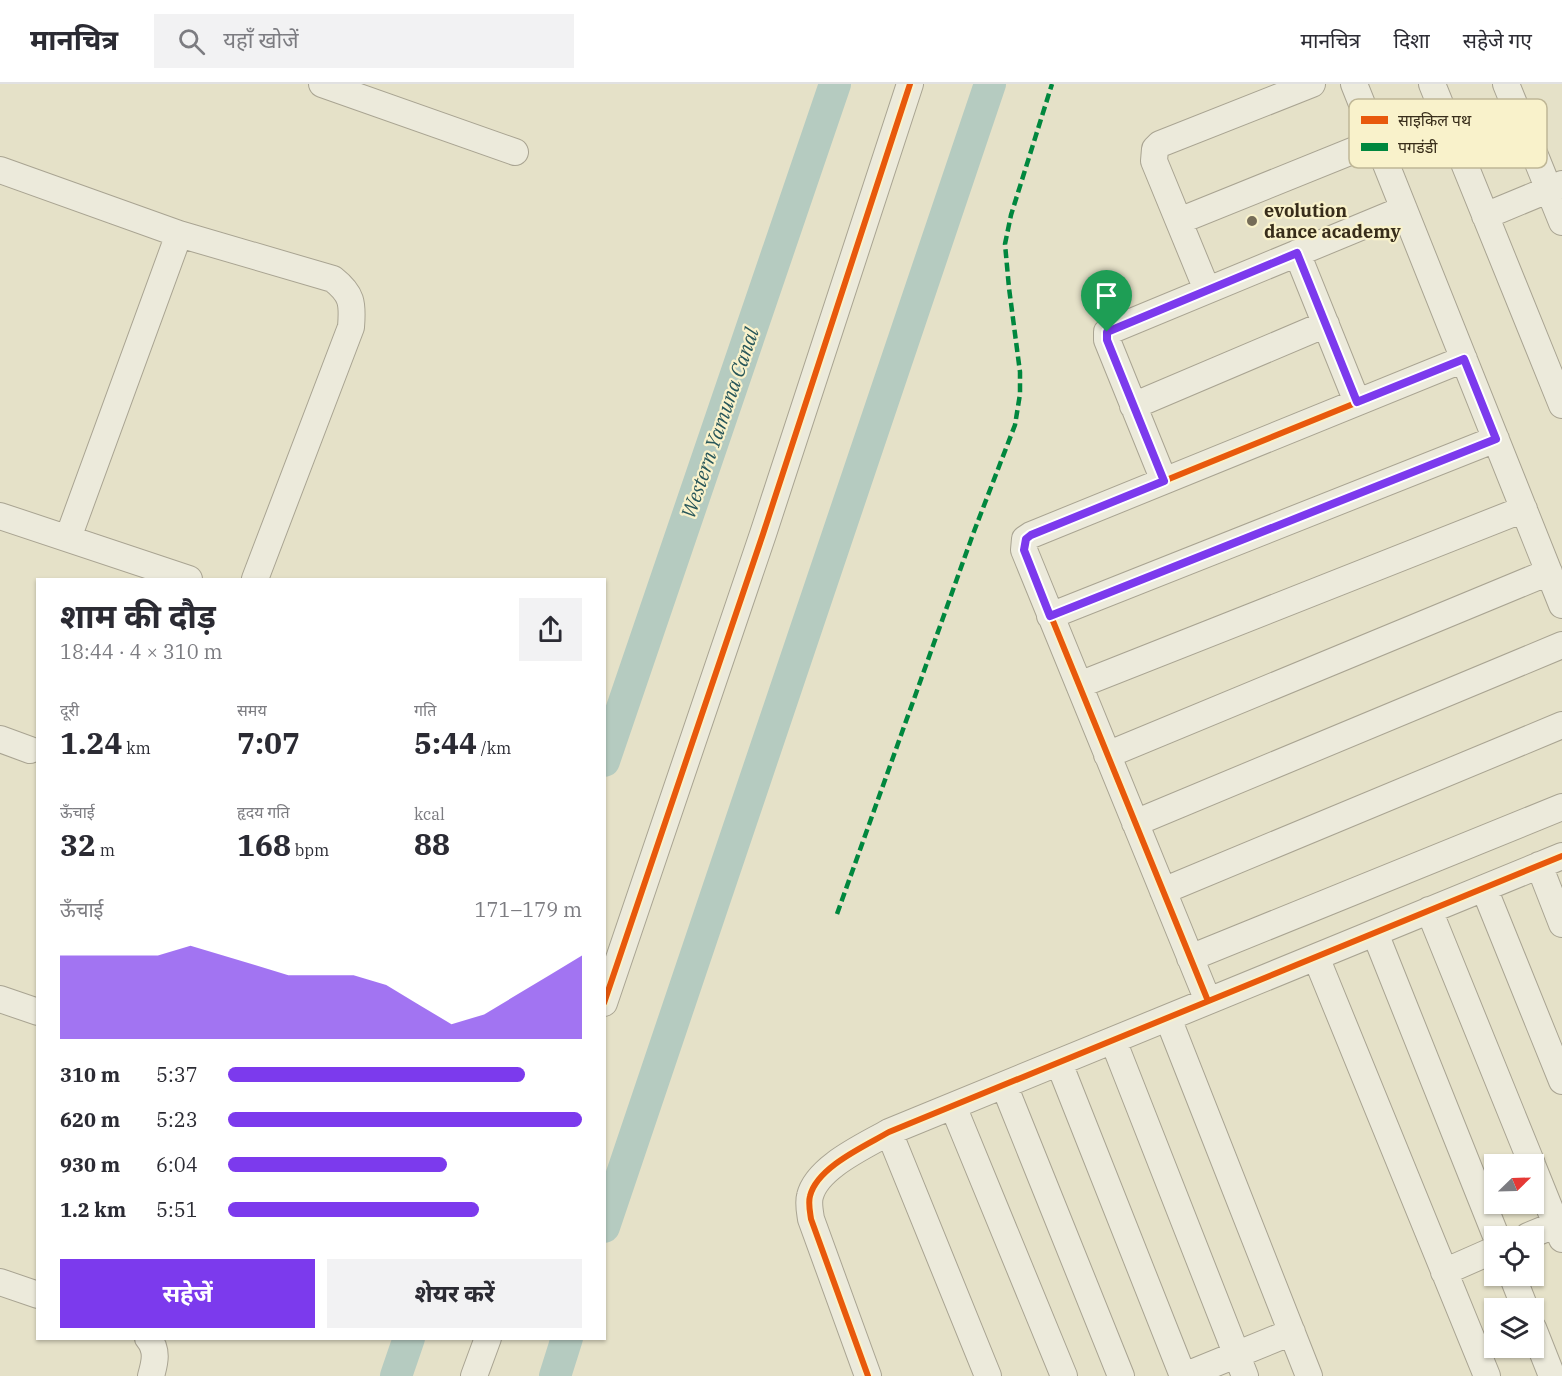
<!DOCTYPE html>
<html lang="hi">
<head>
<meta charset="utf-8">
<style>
  body { margin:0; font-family:"IBM Plex Serif","Noto Sans Devanagari",serif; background:#f2f2f3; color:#2b2b33; height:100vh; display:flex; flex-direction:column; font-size:22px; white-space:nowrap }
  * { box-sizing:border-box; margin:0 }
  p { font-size:20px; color:#7c7c81 }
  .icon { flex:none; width:33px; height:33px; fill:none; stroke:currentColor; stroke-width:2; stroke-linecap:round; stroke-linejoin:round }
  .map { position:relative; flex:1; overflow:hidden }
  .panel { position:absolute; left:36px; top:494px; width:570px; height:762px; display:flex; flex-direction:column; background:#fff; border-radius:0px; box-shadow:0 2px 4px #0004 }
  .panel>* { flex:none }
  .needle { width:39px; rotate:67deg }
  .tools { position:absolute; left:1484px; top:1070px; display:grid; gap:12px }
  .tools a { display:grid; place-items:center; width:60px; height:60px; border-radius:0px; background:#fff; box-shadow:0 2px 4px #0004; font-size:30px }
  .pin { position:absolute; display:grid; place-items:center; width:51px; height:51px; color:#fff; margin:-62px -26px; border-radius:50% 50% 50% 0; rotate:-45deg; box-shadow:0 0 6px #0007 }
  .pin .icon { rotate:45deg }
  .round { display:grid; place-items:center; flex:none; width:63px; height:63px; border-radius:0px; background:#f2f2f3 }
  .overview { display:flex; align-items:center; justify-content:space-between; height:102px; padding:0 24px }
  h1 { font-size:33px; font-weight:700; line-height:45px }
  .stats { display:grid; grid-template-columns:repeat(3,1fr); gap:9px; height:102px; padding:6px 24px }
  .stats div { display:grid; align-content:center }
  .stats b { font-size:30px; font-weight:700 }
  .stats small { font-size:16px; font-weight:400 }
  .stats p { font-size:16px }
  .chart { height:168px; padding:12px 24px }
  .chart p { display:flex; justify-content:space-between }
  .chart svg { width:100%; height:108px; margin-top:6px; fill:#7c3aed; opacity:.7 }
  .button { display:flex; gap:12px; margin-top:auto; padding:12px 24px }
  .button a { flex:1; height:69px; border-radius:0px; background:#7c3aed; color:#fff; font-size:24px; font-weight:700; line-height:69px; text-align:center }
  .button a+a { background:#f2f2f3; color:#2b2b33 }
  ul { padding:0 24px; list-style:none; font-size:20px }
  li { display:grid; grid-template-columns:96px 72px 1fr; align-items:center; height:45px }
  li i { height:15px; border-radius:8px; background:#7c3aed }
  header { display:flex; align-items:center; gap:36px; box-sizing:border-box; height:84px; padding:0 30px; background:#fff; border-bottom:2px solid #e1e1e2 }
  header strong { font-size:28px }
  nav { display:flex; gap:33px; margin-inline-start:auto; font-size:21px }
  .search { width:420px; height:54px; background:#f2f2f3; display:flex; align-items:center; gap:15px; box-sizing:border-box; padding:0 21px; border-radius:0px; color:#7c7c81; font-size:22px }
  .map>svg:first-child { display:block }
</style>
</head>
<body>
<header>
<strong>मानचित्र</strong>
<div class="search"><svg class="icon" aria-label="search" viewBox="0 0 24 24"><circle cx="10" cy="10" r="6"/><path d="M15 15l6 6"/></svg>यहाँ खोजें</div>
<nav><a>मानचित्र</a><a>दिशा</a><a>सहेजे गए</a></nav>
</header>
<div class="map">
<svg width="1562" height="1292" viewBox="0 0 1562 1292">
  <rect width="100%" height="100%" fill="#e5e1c8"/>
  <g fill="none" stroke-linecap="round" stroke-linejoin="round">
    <path stroke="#b5cbc0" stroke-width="32" d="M 604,677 L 835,0
      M 604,1143 L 990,0
      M 396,1292 L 409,1254
      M 555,1292 L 567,1254"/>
    <defs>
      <path id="street" d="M 322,0 L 515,68
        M 1354,0 L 1562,521
        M 1432,0 L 1562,321
        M 1506,0 L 1562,138
        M 0,86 L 179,150 L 333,195 C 352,210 353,219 351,243 L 255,495
        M 1485,132 L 1562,100
        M 1179,137 L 1377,57
        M 1297,169 L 1357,318
        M 1207,206 L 1154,77 L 1155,65 L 1160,60 L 1312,0
        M 1133,322 L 1326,240
        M 1164,397 L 1107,256 L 1107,248 L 1404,125
        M 0,432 L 189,495
        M 68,454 L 179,150
        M 1050,532 L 1496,355
        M 1079,601 L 1524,425
        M 0,655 L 30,666
        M 1107,671 L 1549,488
        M 1135,739 L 1562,561
        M 1539,781 L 1562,840
        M 1484,804 L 1562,997
        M 1163,807 L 1562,641
        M 1429,826 L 1532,1080
        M 1375,849 L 1496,1152
        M 1316,873 L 1487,1292
        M 1190,874 L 1562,723
        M 0,915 L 38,928
        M 1208,917 L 1024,466 L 1025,455 L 1031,451 L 1464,275
        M 604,919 L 763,450 L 910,0
        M 1168,934 L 1309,1292
        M 1113,956 L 1245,1292
        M 1059,979 L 1183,1292
        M 1004,1001 L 1121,1292
        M 953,1022 L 1064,1292
        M 889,1048 L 988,1292
        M 1533,1083 L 1562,1155
        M 1528,1152 L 1562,1138
        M 1444,1188 L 1494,1166
        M 1512,1191 L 1525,1224
        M 0,1198 L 38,1211
        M 1533,1244 L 1552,1292
        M 148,1254 C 158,1266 155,1278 151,1292
        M 474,1292 L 488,1254
        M 868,1292 L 811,1135 C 810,1128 808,1119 810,1112 C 817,1083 865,1062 889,1048 L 1562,772
        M 1184,1292 L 1292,1248"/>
    </defs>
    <use href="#street" stroke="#a9a492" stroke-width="28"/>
    <use href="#street" stroke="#eceadb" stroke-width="26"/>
    <path stroke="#00873e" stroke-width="4.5" stroke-dasharray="9 4.5" stroke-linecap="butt" d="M 837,830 L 973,450 L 1015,341 L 1020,310 L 1020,288 L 1009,204 L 1005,160 L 1011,131 L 1052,0"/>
    <defs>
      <path id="cycleway" d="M 1208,917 L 1024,466 L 1025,455 L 1031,451 L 1464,275
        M 604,919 L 763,450 L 910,0
        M 868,1292 L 811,1135 C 810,1128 808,1119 810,1112 C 817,1083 865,1062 889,1048 L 1562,772"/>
    </defs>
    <use href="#cycleway" stroke="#f9f2cb" stroke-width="10"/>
    <use href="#cycleway" stroke="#e8590c" stroke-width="6"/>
  </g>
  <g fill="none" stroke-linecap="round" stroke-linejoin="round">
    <defs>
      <path id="route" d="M 1297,169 L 1357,318 L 1464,275 L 1496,355 L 1050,532 L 1024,466 L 1026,455 L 1031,451 L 1164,397 L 1107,256 L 1107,248 Z"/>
    </defs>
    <use href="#route" stroke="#fff" stroke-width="12"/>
    <use href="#route" stroke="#7c3aed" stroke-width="8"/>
  </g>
  <circle fill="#756c57" stroke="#f9f2cb" stroke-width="2" cx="1252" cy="137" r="6"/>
  <g text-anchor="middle" stroke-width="4.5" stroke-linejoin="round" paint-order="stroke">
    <g font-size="18" font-weight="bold" fill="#382d1a" stroke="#f9f2cb" text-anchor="start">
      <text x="1264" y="133">evolution<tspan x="1264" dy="21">dance academy</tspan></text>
    </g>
    <g font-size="20" font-style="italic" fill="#275659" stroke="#f9f2cb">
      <text transform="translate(720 339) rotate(-71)" y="7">Western Yamuna Canal</text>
    </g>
  </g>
  <rect x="1349" y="15" width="198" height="69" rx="9" fill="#f9f2cb" stroke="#bfb796" stroke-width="1.5"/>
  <rect x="1361" y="32" width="27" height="8" fill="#e8590c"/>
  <rect x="1361" y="59" width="27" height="8" fill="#00873e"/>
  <g font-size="16" fill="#382d1a">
    <text x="1398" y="42">साइकिल पथ</text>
    <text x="1398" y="69">पगडंडी</text>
  </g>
</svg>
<div class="tools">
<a><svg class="needle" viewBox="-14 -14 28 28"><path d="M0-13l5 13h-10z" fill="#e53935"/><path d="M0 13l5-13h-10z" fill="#7c7c81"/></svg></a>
<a><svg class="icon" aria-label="locate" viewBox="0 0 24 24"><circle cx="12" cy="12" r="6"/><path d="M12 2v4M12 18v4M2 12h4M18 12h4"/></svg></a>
<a><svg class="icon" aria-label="layers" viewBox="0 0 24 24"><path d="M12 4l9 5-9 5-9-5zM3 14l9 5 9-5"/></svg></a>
</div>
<div class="pin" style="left:1107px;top:248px;background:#1e9e55"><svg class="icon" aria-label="arrive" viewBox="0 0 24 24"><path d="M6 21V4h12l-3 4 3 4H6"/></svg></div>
<section class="panel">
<div class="overview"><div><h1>शाम की दौड़</h1><p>18:44 · 4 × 310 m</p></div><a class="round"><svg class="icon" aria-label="share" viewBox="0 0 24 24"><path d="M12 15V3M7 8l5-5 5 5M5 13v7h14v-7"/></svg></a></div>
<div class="stats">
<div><p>दूरी</p><b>1.24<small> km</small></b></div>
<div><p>समय</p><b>7:07</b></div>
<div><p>गति</p><b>5:44<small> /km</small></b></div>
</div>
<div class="stats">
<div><p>ऊँचाई</p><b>32<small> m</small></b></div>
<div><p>हृदय गति</p><b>168<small> bpm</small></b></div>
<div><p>kcal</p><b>88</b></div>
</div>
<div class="chart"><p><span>ऊँचाई</span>171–179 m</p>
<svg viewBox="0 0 160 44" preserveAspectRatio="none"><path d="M0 44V10L10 10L20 10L30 10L40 6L50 10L60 14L70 18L80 18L90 18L100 22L110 30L120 38L130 34L140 26L150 18L160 10V44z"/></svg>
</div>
<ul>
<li><b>310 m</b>5:37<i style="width:84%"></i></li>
<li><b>620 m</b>5:23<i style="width:100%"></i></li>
<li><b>930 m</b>6:04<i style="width:62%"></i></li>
<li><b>1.2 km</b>5:51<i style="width:71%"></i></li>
</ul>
<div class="button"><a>सहेजें</a><a>शेयर करें</a></div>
</section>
</div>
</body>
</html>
